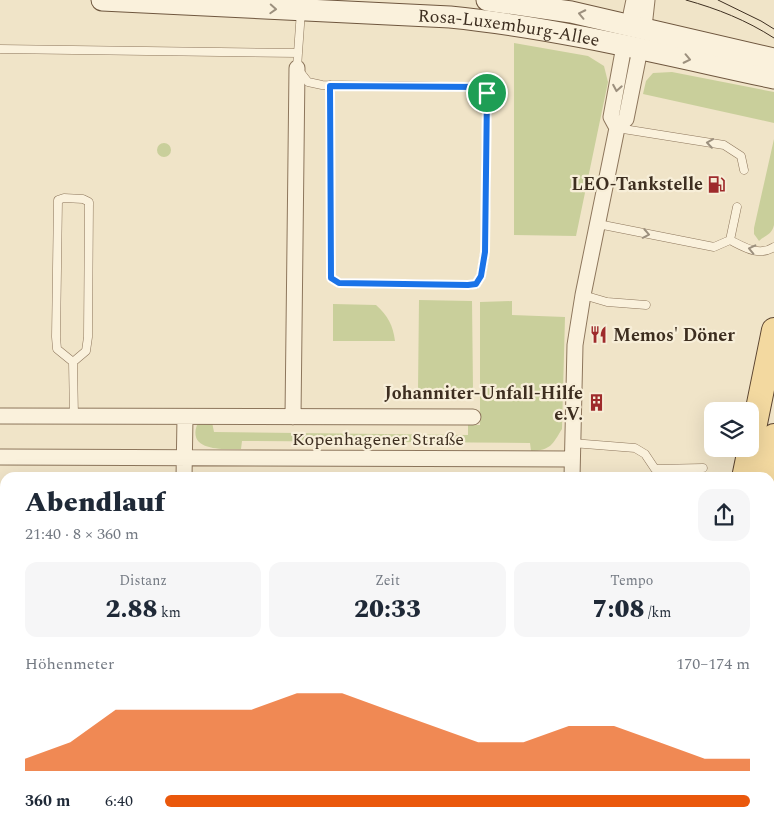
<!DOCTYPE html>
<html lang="de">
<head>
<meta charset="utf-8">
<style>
  body { margin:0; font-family:Spectral,serif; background:#f6f6f7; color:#1f2937; height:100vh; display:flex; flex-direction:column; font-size:19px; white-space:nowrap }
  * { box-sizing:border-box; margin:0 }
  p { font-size:16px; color:#747a83 }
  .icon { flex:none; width:28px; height:28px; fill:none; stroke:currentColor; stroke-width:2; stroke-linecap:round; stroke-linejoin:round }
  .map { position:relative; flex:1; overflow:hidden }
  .panel { position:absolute; left:0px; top:472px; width:775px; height:359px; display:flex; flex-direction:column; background:#fff; border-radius:15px 15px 0 0; box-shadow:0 5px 20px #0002 }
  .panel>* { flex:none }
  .controls { position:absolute; left:704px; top:402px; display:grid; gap:10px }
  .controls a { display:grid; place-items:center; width:55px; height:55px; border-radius:10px; background:#fff; box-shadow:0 5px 20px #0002; font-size:25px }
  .pin { position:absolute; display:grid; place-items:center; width:42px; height:42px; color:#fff; margin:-21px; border:2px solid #fff; border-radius:50%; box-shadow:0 1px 5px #0007 }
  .round { display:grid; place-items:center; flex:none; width:52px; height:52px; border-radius:15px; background:#f6f6f7 }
  .summary { display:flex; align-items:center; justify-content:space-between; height:85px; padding:0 25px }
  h1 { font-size:28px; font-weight:800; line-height:38px }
  .stats { display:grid; grid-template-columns:repeat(3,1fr); gap:8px; height:85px; padding:5px 25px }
  .stats div { display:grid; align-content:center; border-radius:12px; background:#f6f6f7; text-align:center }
  .stats b { font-size:25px; font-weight:800 }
  .stats small { font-size:14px; font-weight:400 }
  .stats p { font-size:14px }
  .chart { height:140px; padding:10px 25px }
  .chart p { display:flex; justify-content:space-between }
  .chart svg { width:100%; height:90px; margin-top:5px; fill:#ea580c; opacity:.7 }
  ul { padding:0 25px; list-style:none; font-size:16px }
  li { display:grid; grid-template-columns:80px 60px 1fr; align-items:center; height:38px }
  li i { height:12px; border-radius:6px; background:#ea580c }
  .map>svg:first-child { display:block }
</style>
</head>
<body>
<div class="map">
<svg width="774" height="831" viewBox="0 0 774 831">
  <rect width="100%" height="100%" fill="#f0e4c8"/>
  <path fill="#c9cf9b" d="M 514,43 L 588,56 L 604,66 L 608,82 L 576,236 L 514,235 Z
    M 672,72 L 774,92 L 774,123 L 643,94 L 646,81 L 653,73 Z
    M 774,139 L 774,225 C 772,235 765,235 759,241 L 754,234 L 754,228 Z
    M157 150a7 7 0 1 1 14 0a7 7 0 1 1-14 0Z
    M 419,300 L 472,301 L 473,390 L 418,390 Z
    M 512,301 L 512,315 L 565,317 L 562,429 C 552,445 551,450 531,451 L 530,443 L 242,441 L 241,449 C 226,449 187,452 197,425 L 202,422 L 212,422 L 214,432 L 468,435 L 468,425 L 480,425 L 480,302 Z
    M 333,304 L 376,305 C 388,316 393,325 395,341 L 333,341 Z
    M 774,501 L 774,616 L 770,625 L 770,519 Z
    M 774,748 L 774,831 L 748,831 L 749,826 L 770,826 L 770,754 Z
    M 0,822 L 5,822 L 5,826 L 40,826 L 40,830 L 85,831 L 0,831 Z
    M 539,829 L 645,829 L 645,831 L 539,831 Z"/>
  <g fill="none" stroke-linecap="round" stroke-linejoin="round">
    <defs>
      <path id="lane" d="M 0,49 L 298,53 L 297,68 L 308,82 L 322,85 L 481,87 L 487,93 L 485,252 L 481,276 L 476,284 L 468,285 L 339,283 L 331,278 L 330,85
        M 298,53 L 301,11
        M 617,128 L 724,145 L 741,156 L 744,170
        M 64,198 L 83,199 L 89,202 L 88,337 L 86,351 L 73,362 L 57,349 L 56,337 L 58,200 Z
        M 598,224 L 714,247 L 730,240 L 737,207
        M 730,240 C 744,247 759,257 774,247
        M 583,295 L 607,302 L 646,305
        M 73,362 L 74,417
        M 572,443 L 635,448 L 645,454 L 655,469 L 703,468
        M 0,559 L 5,559
        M 0,652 L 5,652"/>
      <path id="street" d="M 629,24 L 634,0
        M 644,27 L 647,0
        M 617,128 L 611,117 L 624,46
        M 0,416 L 473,417
        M 293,417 L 297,68
        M 0,457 L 572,459
        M 184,478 L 185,417
        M 572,478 L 575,345 L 583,295 L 617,128 L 626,119 L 640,49
        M 0,745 L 5,745
        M 0,816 L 5,817
        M 181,831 L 181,826
        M 485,831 L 485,826"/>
      <g id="secondary">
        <path id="s1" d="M 102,0 L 450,17 C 559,28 667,55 774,78"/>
        <path d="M 487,0 L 571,12 L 774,59"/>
      </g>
      <path id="primary" d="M 750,448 L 774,330
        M 744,478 L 750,449
        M 765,478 L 774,436
        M 672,831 L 673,826
        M 692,831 L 693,826"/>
    </defs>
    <use href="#lane" stroke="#8d765c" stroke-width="9"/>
    <use href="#street" stroke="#8d765c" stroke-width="17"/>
    <use href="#secondary" stroke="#6f573f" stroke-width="23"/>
    <use href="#primary" stroke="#5b4430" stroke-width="26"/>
    <use href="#lane" stroke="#faf1dc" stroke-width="8"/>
    <use href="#street" stroke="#faf1dc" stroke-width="15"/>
    <use href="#secondary" stroke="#faf1dc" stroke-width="21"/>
    <use href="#primary" stroke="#f3d9a0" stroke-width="24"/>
    <path stroke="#3d2e20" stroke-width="1" d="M 686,0 C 718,9 746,20 774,38
      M 718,0 L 761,21 L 774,29
      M 770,643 L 774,632
      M 770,677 L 774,668
      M 735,831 L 736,826"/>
  </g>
  <defs><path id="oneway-chevron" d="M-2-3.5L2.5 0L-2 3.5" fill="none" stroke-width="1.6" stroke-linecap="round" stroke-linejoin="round" transform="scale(1.25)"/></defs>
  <g stroke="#9c907e">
    <use href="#oneway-chevron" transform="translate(273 9) rotate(3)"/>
    <use href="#oneway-chevron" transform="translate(582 14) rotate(-168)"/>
    <use href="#oneway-chevron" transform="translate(687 59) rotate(12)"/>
    <use href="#oneway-chevron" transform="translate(617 88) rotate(100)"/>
    <use href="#oneway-chevron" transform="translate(710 143) rotate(-172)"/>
    <use href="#oneway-chevron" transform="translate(646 234) rotate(11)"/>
    <use href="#oneway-chevron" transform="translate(752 249) rotate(-167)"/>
  </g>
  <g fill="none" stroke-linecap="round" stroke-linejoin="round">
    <defs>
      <path id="route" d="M 330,86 L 480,87 L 487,93 L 485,252 L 481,276 L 476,284 L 468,285 L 339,283 L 331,278 Z"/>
    </defs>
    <use href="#route" stroke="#fff" stroke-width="10"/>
    <use href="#route" stroke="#1a73e8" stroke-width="6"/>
  </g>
  <defs>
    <symbol id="fuel-bare" viewBox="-9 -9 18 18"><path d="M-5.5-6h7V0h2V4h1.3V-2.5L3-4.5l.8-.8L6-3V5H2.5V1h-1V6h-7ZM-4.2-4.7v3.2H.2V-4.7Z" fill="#9e2a2b" stroke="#f7eed8" stroke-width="2.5" paint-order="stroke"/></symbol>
    <symbol id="restaurant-bare" viewBox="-9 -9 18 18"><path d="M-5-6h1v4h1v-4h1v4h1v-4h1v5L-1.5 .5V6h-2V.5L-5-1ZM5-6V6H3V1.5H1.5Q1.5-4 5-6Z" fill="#9e2a2b" stroke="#f7eed8" stroke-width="2.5" paint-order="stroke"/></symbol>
    <symbol id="building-bare" viewBox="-9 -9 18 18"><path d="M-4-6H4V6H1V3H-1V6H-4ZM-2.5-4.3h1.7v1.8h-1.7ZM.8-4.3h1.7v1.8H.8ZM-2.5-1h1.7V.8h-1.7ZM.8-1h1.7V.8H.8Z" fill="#9e2a2b" stroke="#f7eed8" stroke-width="2.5" paint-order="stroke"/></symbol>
  </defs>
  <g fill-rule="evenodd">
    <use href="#fuel-bare" x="704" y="172" width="25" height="25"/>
    <use href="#restaurant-bare" x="586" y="322" width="25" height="25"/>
    <use href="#building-bare" x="584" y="390" width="25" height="25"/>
  </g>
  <g text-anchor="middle" stroke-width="4.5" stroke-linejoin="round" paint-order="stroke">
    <g font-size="18" fill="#3d2e20" stroke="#f7eed8">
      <text dy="6" stroke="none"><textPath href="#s1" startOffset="408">Rosa-Luxemburg-Allee</textPath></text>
      <text x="378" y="445">Kopenhagener Straße</text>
    </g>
    <g font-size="18" font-weight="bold" fill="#3d2e20" stroke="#f7eed8" text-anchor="end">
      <text x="703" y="190">LEO-Tankstelle</text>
      <text x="613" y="341" text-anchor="start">Memos' Döner</text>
      <text x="583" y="399">Johanniter-Unfall-Hilfe<tspan x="583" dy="21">e.V.</tspan></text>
    </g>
  </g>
</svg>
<div class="controls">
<a><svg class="icon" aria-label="layers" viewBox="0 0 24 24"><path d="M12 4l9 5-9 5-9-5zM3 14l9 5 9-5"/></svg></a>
</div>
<div class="pin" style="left:487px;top:93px;background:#1e9e55"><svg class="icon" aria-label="arrive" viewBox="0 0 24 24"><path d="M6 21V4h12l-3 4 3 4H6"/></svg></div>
<section class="panel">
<div class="summary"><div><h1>Abendlauf</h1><p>21:40 · 8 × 360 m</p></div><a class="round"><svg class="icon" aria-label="share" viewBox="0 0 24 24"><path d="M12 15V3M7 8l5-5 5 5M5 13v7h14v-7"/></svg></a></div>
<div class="stats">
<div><p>Distanz</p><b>2.88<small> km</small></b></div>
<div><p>Zeit</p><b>20:33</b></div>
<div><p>Tempo</p><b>7:08<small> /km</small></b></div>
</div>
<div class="chart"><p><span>Höhenmeter</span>170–174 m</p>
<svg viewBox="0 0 160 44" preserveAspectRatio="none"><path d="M0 44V38L10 30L20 14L30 14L40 14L50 14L60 6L70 6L80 14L90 22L100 30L110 30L120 22L130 22L140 30L150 38L160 38V44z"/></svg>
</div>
<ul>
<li><b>360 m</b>6:40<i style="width:100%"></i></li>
</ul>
</section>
</div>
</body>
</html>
